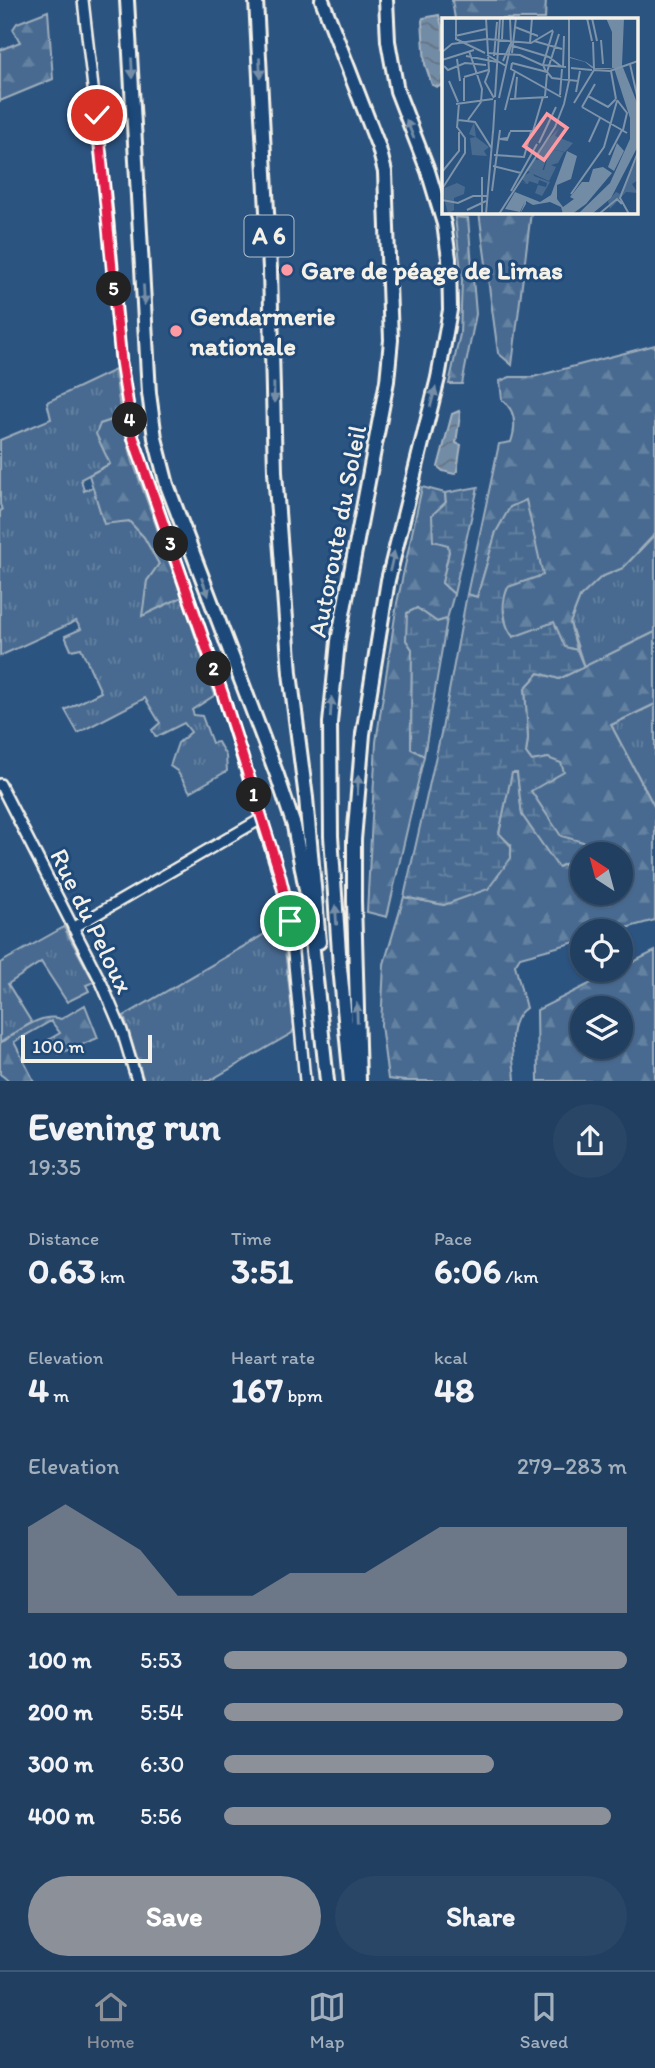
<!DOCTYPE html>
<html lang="en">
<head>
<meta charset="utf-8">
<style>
  body { margin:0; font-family:Itim,sans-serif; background:#294667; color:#f1f3f6; height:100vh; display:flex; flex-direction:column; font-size:26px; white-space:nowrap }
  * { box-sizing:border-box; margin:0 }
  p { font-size:23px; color:#a2afbd }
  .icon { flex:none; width:38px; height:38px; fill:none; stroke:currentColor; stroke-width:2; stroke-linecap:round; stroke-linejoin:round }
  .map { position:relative; height:1081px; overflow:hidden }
  .sheet { display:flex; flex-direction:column; background:#213f61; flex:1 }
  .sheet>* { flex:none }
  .needle { width:46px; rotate:324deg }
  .buttons { position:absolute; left:570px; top:842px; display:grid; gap:14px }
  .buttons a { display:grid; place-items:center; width:63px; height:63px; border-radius:50%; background:#213f61; box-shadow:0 2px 5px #0004,0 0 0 2px #3e5876; font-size:35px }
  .scale { position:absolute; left:21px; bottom:18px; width:131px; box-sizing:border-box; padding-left:7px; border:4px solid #f4f1e8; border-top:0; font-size:19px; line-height:24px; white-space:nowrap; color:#f4f1e8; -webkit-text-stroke:5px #1f4a7a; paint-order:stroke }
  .pin { position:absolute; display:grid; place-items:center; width:60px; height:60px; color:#fff; margin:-30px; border:4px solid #fff; border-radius:50%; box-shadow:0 2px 7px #0007 }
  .km { position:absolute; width:35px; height:35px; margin:-18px; border-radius:50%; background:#222; color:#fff; font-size:19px; line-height:35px; text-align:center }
  .round { display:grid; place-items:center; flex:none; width:74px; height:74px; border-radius:37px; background:#294667 }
  .summary { display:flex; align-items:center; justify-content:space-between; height:119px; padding:0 28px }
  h1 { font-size:38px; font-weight:800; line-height:52px }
  .metrics { display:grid; grid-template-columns:repeat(3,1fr); gap:10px; height:119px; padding:7px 28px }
  .metrics div { display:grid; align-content:center }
  .metrics b { font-size:35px; font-weight:800 }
  .metrics small { font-size:19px; font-weight:400 }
  .metrics p { font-size:19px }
  .chart { height:196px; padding:14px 28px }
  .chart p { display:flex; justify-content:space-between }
  .chart svg { width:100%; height:126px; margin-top:7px; fill:#8c9099; opacity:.7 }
  .cta { display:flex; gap:14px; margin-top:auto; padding:14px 28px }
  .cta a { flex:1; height:80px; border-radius:42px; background:#8c9099; color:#fff; font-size:28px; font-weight:800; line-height:80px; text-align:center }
  .cta a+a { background:#294667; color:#f1f3f6 }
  ul { padding:0 28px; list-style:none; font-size:23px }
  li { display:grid; grid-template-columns:112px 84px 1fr; align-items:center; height:52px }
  li i { height:18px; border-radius:9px; background:#8c9099 }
  .dock { display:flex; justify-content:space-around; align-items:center; height:98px; border-top:2px solid #3e5876; background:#213f61; font-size:19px; color:#a2afbd }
  .dock a { display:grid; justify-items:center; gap:4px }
  .dock .selected { color:#8c9099 }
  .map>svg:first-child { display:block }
</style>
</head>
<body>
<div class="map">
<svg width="655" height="1081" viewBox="0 0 655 1081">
  <defs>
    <pattern id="grass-tufts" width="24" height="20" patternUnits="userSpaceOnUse" patternTransform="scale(1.75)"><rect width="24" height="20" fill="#496b90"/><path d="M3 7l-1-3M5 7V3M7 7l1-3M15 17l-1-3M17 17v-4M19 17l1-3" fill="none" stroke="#6481a0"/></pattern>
    <pattern id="forest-firs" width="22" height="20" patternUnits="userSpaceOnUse" patternTransform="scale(1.75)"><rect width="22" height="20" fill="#496b90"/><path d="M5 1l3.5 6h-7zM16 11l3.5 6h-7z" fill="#6481a0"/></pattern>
    <pattern id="wetland-marsh" width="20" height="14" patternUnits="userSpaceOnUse" patternTransform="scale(1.75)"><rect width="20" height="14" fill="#496b90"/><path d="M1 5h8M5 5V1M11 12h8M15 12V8" fill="none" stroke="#6481a0"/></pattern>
    <pattern id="water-waves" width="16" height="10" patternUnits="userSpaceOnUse" patternTransform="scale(1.75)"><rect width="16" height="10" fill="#738ca6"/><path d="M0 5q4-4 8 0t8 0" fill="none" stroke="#647484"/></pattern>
  </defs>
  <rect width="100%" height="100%" fill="#2c5481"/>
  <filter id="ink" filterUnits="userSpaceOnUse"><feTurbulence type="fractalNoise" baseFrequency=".0143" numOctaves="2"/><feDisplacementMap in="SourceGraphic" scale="14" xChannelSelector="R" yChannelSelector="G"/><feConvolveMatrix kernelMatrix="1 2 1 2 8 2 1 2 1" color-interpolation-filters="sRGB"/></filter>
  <g filter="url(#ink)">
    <path fill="url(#grass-tufts)" stroke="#9eaebc" stroke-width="2" d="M 115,370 L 121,417 L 100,424 L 110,464 L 81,479 L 84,491 L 93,487 L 104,523 L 129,521 L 144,537 L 159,564 L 147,581 L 143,615 L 182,597 L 215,695 L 192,710 L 194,715 L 202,716 L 212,743 L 218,742 L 226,756 L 227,771 L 190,792 L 177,771 L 170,766 L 178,743 L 191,732 L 184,723 L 156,737 L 152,730 L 160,723 L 145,698 L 78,733 L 65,710 L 101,692 L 81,648 L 71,650 L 65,636 L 81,629 L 76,621 L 0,656 L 0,511 L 2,510 L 0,504 L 0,440 L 51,419 L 47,402 Z
      M 655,534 L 655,632 L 584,667 L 570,623 L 580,597 L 601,577 L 623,568 Z
      M 655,704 L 655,808 L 611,725 Z
      M 282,924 L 294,1028 L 292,1033 L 209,1081 L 144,1081 L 124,1016 Z
      M 64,927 L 94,982 L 86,985 L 89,991 L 67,1002 L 41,962 L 8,984 L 32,1023 L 0,1043 L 0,963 Z"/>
    <path fill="url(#forest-firs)" stroke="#9eaebc" stroke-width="2" fill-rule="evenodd" d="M 452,0 L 546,0 L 545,19 L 455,19 Z
      M 48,11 L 53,79 L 0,101 L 0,50 L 20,42 L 13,29 L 17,23 Z
      M 479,212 L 531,212 L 512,365 L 498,353 Z
      M 455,217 L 468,218 L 476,314 L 462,384 L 449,384 L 460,334 L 462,280 Z
      M 655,345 L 655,534 L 623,568 L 601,577 L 580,597 L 570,623 L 577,650 L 513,637 L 507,628 L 502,601 L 508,587 L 496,532 L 477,597 L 467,594 L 499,444 L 511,442 C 516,427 517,411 502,400 L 500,381 L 510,377 L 533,377 Z
      M 121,417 L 133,462 L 182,597 L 142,616 L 147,581 L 159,564 L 144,537 L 129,521 L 104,524 L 89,475 L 110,464 L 96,434 L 100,424 Z
      M 422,487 L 445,493 L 449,552 L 442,583 L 454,594 L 447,619 L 437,622 L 417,608 L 406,640 L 412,649 L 411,748 L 424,756 L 387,917 L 367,912 L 376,742 L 397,603 Z
      M 655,632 L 655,704 L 611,725 L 655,808 L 655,920 L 615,931 L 583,931 L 583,940 L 520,957 L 515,965 L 526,1008 C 504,1023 514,1057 515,1081 L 405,1081 L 388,1079 L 381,1025 L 384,964 L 404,897 L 444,905 L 511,845 L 499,834 L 511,773 L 517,772 L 522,815 L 559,867 L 583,856 L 583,892 L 621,892 L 621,854 L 588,854 L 587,843 L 561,837 L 531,791 L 548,758 L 532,761 L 526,753 L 528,739 L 525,688 L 539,673 L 559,679 Z
      M 655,951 L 655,1081 L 538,1081 L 537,1010 ZM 583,1008 L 621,1008 L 621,1046 L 583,1046 Z
      M 85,1005 L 98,1038 L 58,1054 L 48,1040 L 60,1033 L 51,1021 L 14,1042 L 34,1081 L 9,1081 L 0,1074 L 0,1043 C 17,1032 41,1012 61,1019 Z"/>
    <path fill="url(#wetland-marsh)" stroke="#9eaebc" stroke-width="2" d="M 478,487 L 454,594 L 442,583 L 449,552 L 448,545 L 433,541 L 432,515 L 446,502 L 445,493 Z
      M 526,500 L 543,575 L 508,587 C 501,604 502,622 513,637 L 554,622 L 565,647 L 577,650 L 584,667 L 559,679 L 539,673 L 525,688 L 528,739 L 526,753 L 532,761 L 548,758 L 561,763 L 564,772 L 531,791 L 561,836 L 587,843 L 590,853 L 583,854 L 583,856 L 558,867 L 522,815 L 517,773 L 512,773 L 499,833 L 511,846 L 511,858 L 488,889 L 444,905 L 404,897 L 442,729 L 467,594 L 477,597 L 496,532 L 510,507 Z
      M 417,608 L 437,622 L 447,619 L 424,756 L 411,749 L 412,649 L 406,640 L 407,613 Z"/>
    <path fill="url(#water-waves)" stroke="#a7b4c0" stroke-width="2" d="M 439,15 L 443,30 L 443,85 L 438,87 L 432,85 L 425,64 L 422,21 L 423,18 Z
      M 459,411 L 460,415 L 456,443 L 461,445 L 457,471 L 454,474 L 443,471 L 438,467 L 452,414 Z"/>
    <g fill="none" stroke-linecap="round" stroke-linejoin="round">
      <defs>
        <path id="minor" d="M 0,784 L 102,984 L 122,1031 L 137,1081
          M 261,819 L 285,895 L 290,921 L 305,1081
          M 73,928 L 261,819 L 223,695 L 133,437 L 121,361 L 108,219 L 83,0"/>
        <path id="highway" d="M 127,0 L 149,393 L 155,438 L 167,485 L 277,775 L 294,826 L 307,895 L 327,1081
          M 256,0 L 270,269 L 275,472 L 290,673 L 306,798 L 319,942
          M 322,0 L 379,148 L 385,172 L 391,340 L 387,381 L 338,641 L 330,723 L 331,836 L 340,967 L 351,1081
          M 359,1081 L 354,901 L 354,840 L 363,734 L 388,580 L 438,378 L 450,310 L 449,258 L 444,224 L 428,171 L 397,91 L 388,41 L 386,0"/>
      </defs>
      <use href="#minor" stroke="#f4f1e8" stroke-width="14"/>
      <use href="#highway" stroke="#f4f1e8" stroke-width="18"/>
      <use href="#minor" stroke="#1f4a7a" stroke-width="9"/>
      <use href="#highway" stroke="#1f4a7a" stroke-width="12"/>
    </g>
    <defs><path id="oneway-solid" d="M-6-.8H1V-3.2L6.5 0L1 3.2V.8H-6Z" transform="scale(1.75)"/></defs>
    <g fill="#748da6">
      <use href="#oneway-solid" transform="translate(132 68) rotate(87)"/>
      <use href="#oneway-solid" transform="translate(260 68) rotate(87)"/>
      <use href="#oneway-solid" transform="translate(410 129) rotate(-112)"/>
      <use href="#oneway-solid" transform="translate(144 295) rotate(87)"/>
      <use href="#oneway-solid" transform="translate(274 393) rotate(89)"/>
      <use href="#oneway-solid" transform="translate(433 397) rotate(-75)"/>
      <use href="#oneway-solid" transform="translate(392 561) rotate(-77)"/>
      <use href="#oneway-solid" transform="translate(205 587) rotate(69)"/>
      <use href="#oneway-solid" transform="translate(331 707) rotate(-86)"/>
      <use href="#oneway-solid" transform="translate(358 785) rotate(-86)"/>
      <use href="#oneway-solid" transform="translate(336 915) rotate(-94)"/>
      <use href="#oneway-solid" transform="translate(357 1013) rotate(-92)"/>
    </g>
  </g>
  <g fill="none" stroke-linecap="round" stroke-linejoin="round" filter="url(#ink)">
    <defs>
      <path id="route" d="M 97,115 L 121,361 L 133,437 L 223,695 L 280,875 L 290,921"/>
    </defs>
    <use href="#route" stroke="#fff" stroke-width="14"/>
    <use href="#route" stroke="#e11d48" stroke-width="9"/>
  </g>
  <g fill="#ff9aa2" stroke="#1f4a7a" stroke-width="2.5">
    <circle cx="287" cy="270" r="7"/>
    <circle cx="176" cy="331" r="7"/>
  </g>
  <g text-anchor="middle" stroke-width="6" stroke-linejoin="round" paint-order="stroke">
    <rect fill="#1f4a7a" stroke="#b4bfc7" stroke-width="2" x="244.5" y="215.5" width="49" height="41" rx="5"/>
    <g font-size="24" font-weight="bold" fill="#f4f1e8">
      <text x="269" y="244">A 6</text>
    </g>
    <g font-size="26" font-weight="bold" fill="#f4f1e8" stroke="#1f4a7a" text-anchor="start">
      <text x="301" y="279">Gare de péage de Limas</text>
      <text x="190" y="325">Gendarmerie<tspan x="190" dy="30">nationale</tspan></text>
    </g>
    <g font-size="26" fill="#f4f1e8" stroke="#1f4a7a">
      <text transform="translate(337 531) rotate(-79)" y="9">Autoroute du Soleil</text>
      <text transform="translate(92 921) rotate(64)" y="9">Rue du Peloux</text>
    </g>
  </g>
  <g transform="translate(442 18)">
    <rect width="196" height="196" fill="#2c5481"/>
    <path d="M 32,104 L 34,119 L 47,129 L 42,133 L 45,138 L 30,137 L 28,120 L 34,119 L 27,116 ZM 108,131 L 122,134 L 116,145 L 109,147 L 114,149 L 107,163 L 89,155 L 91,150 L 102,152 ZM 15,165 L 23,169 L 22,176 L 12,180 L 12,192 L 6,196 L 0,171 Z" fill="#496b90"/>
    <path d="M 117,110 L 113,118 L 131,125 L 123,134 L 108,131 L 100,153 L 90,151 L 92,158 L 108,164 L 100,178 L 93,175 L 96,167 L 104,169 L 105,165 L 97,162 L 96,166 L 87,163 L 86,166 L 77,164 L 84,165 L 79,160 L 88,154 L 84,152 L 91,141 L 97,142 L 93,138 L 97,131 ZM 196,138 L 196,162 L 190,166 L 196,175 L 184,174 L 168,191 L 166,183 L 174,174 L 178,176 Z" fill="#496b90"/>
    <path d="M 164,0 L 182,0 L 180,47 L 196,87 L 196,128 L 169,180 L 150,196 L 136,196 L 168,165 L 188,121 L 188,100 L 172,50 L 167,51 L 154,51 L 150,50 L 143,44 L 128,40 L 128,39 L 144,44 L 153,50 L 170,50 L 170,14 ZM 175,125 L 182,133 L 172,153 L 166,149 ZM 125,133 L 135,138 L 129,161 L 115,167 L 115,181 L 121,189 L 132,181 L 128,179 L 140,164 L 147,164 L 151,151 L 161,149 L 170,155 L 144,186 L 130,196 L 121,196 L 119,189 L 108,184 L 91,187 L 84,183 L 84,186 L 78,196 L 83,183 L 78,194 L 63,191 L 73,174 L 98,184 L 109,177 Z" fill="#738ca6"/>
    <path fill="none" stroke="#7c93aa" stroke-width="2" d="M 14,0 L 14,21 L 43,35M 44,0 L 47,53 L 43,64 L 52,80M 145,0 L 150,23M 150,0 L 155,23M 73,9 L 96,18M 13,18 L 44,11M 60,21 L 61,0M 159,22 L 161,46M 92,23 L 120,31M 151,24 L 152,51M 88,25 L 90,0M 0,34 L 10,26 L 45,21 L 89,25 L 111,12M 45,35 L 78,37 L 100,47 L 124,49M 70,35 L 74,0M 45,37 L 64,48M 24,38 L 55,44M 52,38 L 55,4M 15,41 L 18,63M 0,42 L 32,32M 61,43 L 68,27 L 107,39 L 120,49M 70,45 L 105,54 L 110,60 L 136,63M 70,45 L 69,51 L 119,79M 188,46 L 196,82M 2,48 L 6,52 L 23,45 L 44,47M 121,49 L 122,18M 129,50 L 150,52M 169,53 L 174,81M 104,54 L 101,47 L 111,13M 105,54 L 117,16M 22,59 L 46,52M 7,63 L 16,84M 134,74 L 138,53M 118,77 L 120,51M 103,78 L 105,56M 146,78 L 166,89 L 174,81M 53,79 L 58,0M 57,80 L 69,26 L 68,0M 68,81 L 106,79M 73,81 L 75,59M 175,82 L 185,95 L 181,112M 22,83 L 22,60M 132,85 L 152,52 L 168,53 L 196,43M 14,86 L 51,81M 140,89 L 185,115M 140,89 L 153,66M 63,92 L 73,53M 16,102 L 33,104 L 50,131M 26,102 L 39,84 L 40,71 L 27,33M 15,110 L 17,85M 68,113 L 91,113 L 101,79M 51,115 L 53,82M 65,120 L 58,121 L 65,122 L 68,114M 147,124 L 158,100M 97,125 L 114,89M 52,137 L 82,139 L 89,114M 167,137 L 180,112M 51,148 L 79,155M 0,154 L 17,133 L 17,114M 0,171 L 23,135 L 23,120 L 15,109M 50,173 L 58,112M 69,173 L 95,126M 129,176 L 162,129 L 175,83M 0,182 L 16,185 L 31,178 L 45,178M 25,192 L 44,183M 40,196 L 40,159M 44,196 L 51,113M 57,196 L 113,109 L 122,86 L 127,63 L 127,0M 157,196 L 175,181 L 180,186M 187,196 L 178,180 L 196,134"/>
    <path fill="#ff9aa2" fill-opacity="0.15" stroke="#ff9aa2" stroke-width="3.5" d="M 105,96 L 125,110 L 102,142 L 82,128 Z"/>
    <rect width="196" height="196" fill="none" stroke="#f4f1e8" stroke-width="3.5"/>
  </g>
</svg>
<div class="buttons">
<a><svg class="needle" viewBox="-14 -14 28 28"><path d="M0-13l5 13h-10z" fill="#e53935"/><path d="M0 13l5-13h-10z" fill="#a2afbd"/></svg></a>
<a><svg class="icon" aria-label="locate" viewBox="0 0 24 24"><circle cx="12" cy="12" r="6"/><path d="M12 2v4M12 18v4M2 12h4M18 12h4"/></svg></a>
<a><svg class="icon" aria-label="layers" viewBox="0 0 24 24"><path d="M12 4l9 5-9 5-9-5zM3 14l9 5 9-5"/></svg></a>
</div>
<div class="scale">100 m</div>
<div class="pin" style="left:290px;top:921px;background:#1e9e55"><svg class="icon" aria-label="arrive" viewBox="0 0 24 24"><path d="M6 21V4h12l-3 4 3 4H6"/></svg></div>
<div class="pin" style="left:97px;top:115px;background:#d93025"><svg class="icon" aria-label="check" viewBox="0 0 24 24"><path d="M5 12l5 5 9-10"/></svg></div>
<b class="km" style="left:254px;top:795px">1</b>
<b class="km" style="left:214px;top:669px">2</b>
<b class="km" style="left:171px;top:544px">3</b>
<b class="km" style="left:130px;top:420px">4</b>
<b class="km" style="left:114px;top:289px">5</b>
</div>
<section class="sheet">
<div class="summary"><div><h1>Evening run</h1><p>19:35</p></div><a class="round"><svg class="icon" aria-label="share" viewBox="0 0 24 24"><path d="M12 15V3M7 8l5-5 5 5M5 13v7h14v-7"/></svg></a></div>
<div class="metrics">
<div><p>Distance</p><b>0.63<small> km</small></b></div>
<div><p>Time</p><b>3:51</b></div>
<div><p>Pace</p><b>6:06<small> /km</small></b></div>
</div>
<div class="metrics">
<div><p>Elevation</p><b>4<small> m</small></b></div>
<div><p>Heart rate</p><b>167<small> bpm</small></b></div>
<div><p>kcal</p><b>48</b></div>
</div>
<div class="chart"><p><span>Elevation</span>279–283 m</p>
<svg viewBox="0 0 160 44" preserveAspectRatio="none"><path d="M0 44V14L10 6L20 14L30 22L40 38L50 38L60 38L70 30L80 30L90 30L100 22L110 14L120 14L130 14L140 14L150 14L160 14V44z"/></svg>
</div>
<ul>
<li><b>100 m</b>5:53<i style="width:100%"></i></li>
<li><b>200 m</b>5:54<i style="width:99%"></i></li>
<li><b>300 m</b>6:30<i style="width:67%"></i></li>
<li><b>400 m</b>5:56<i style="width:96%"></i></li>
</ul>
<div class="cta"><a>Save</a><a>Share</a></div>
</section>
<nav class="dock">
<a class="selected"><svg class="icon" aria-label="home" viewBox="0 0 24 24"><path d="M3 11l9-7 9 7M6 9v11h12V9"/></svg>Home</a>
<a><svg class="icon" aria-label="map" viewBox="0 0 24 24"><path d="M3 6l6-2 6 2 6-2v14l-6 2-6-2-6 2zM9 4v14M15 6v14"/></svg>Map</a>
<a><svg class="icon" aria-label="saved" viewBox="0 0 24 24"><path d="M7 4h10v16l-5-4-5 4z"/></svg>Saved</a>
</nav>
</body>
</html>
